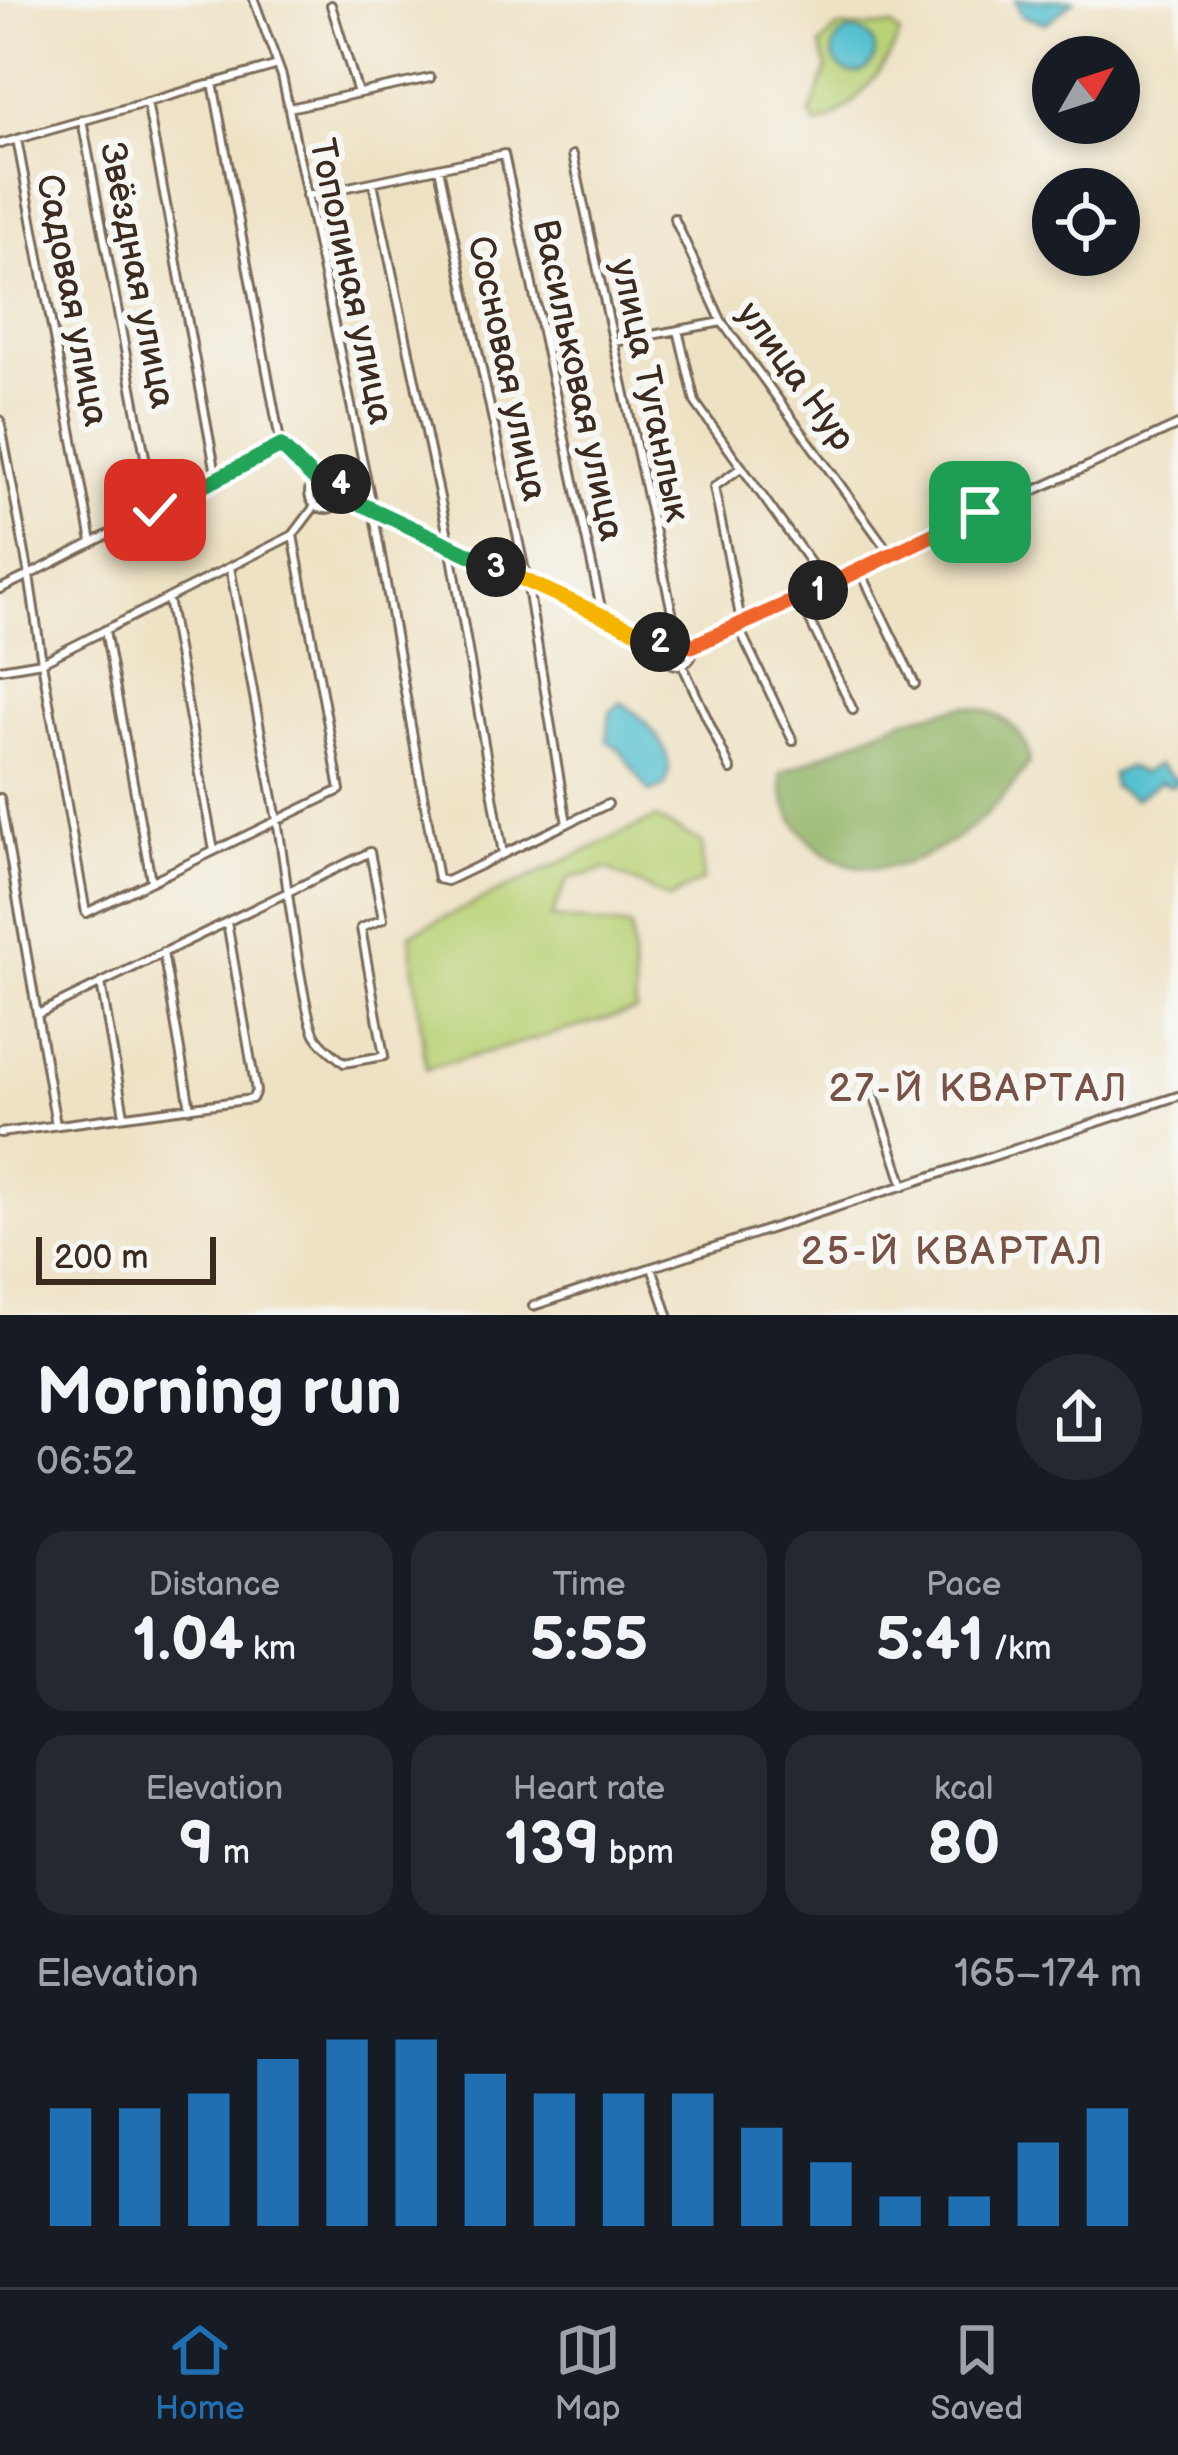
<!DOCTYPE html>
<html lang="en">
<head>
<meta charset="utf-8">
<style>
  body { margin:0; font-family:"Balsamiq Sans",sans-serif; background:#242831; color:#f1f3f6; height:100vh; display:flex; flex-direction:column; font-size:45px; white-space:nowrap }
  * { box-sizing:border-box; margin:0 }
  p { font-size:39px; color:#9ea1a6 }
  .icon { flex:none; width:66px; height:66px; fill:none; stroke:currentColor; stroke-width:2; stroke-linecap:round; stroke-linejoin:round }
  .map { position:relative; height:1315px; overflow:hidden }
  .side { display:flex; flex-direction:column; background:#171b24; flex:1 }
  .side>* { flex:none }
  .needle { width:78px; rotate:51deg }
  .buttons { position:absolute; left:1032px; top:36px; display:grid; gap:24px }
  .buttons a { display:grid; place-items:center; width:108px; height:108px; border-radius:50%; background:#171b24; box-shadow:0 6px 18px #0003; font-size:60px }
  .scale { position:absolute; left:36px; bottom:30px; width:180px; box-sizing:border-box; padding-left:12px; border:6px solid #3b2a1e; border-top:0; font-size:33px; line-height:42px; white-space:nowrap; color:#3b2a1e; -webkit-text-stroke:9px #f6f6f2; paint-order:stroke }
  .pin { position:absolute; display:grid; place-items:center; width:102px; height:102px; color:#fff; margin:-51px; border-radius:24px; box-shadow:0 6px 18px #0006 }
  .km { position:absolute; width:60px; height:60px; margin:-30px; border-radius:50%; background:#222; color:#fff; font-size:33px; line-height:60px; text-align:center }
  .round { display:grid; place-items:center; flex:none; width:126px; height:126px; border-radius:63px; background:#242831 }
  .head { display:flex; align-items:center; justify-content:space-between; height:204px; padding:0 36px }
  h1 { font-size:66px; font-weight:800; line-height:90px }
  .metrics { display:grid; grid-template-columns:repeat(3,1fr); gap:18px; height:204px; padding:12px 36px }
  .metrics div { display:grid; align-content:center; border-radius:30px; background:#242831; text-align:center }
  .metrics b { font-size:60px; font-weight:800 }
  .metrics small { font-size:33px; font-weight:400 }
  .metrics p { font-size:33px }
  .chart { height:336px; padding:24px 36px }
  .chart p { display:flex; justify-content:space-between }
  .chart svg { width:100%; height:216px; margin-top:12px; stroke:#1f6fb2; stroke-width:6 }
  .tab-bar { display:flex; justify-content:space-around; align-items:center; height:168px; border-top:3px solid #363941; background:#171b24; font-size:33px; color:#9ea1a6 }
  .tab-bar a { display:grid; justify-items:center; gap:6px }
  .tab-bar .selected { color:#1f6fb2 }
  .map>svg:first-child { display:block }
</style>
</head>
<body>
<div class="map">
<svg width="1178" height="1315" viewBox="0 0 1178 1315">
  <rect width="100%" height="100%" fill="#f6f6f2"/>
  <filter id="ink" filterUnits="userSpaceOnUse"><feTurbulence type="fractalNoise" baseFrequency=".00833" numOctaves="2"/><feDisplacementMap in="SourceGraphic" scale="24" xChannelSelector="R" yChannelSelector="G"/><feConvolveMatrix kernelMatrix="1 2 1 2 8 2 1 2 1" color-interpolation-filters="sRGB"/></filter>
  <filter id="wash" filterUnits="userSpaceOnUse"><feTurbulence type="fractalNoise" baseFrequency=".004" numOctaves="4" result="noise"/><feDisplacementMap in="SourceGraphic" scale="48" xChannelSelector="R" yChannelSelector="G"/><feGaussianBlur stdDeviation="2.7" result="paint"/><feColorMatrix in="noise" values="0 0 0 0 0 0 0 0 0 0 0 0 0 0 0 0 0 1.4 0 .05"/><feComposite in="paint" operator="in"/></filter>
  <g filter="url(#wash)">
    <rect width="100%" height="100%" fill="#eee2c4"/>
    <path fill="#bad277" stroke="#7a7e4a" stroke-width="3" d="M 892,26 L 900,34 C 888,66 850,115 817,125 L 810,114 L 827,68 L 820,46 L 837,28 Z
      M 655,818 L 702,843 L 703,880 L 669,899 L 607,869 L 568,879 L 551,918 L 631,927 L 636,1011 L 426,1069 L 410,934 Z"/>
    <path fill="#93b468" stroke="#676f43" stroke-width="3" d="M 965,706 C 996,709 1029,729 1029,763 C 989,828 887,907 816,846 C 794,827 781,802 781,773 L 905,719 Z"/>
    <path fill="#56c1d0" stroke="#487677" stroke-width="3" d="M 1015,0 L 1074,0 L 1074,1 L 1046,23 L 1022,16 Z
      M833 52a21 21 0 1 1 42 0a21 21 0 1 1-42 0Z
      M 621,702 C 647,718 683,759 663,788 L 649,792 L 619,749 L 607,741 L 610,712 Z
      M 1158,765 L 1178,781 L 1172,786 L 1160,782 L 1135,799 L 1113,787 L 1112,774 L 1128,767 L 1142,773 Z"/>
  </g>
  <g filter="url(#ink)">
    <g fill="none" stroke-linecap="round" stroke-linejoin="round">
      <defs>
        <path id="minor" d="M 254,0 L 282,76 L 373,510 L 438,879 L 447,881 L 608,804
          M 331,5 L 358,93
          M 213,83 L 281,446
          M 147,102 L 217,479
          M 289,108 L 430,78
          M 82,120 L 155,510
          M 17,139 L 92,542
          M 0,144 L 278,65
          M 573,155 L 677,635
          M 439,168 L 526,576 L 567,824
          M 373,182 L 450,545 L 503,854
          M 306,196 L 504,154 L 603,617
          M 674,218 L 722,322 L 891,555
          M 678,330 L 695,402 L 827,586
          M 614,342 L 722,322
          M 0,420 L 29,575 L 281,446
          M 281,446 L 314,479
          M309 492a17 17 0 1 1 34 0a17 17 0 1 1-34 0Z
          M 343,496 L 664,644
          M 293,535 L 340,790 L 86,913 L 42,662 L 293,535 L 315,506
          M 860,570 L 915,684
          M 0,589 L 29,575 L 42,662 L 0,669
          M 168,599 L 214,851
          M 800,600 L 853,710
          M 742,626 L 714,487 L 742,467
          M 739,628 L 793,741
          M 105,630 L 151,880
          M663 650a15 15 0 1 1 30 0a15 15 0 1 1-30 0Z
          M 692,647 L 1178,425
          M 682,664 L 731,770
          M 0,798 L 56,1125
          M 163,952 L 190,1108
          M 101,983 L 124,1115
          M 38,1014 L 370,852 L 383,919 L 361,928 L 384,1056 L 344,1063 C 335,1055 322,1046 316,1036 C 302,1014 284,857 277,820 L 230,567
          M 868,1077 L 904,1186
          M 0,1133 L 252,1099 L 256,1091 L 227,922
          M 652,1267 L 668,1315
          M 533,1306 L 1178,1096"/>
      </defs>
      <use href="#minor" stroke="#7a6a58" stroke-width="12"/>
      <use href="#minor" stroke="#fff" stroke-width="6"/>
    </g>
  </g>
  <g fill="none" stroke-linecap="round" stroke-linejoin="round" filter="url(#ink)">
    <defs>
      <path id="split-1" d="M 818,590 L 980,512"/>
      <path id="split-2" d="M 660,642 L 679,635 L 692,646 L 818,590"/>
      <path id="split-3" d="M 496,567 L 660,642"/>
      <path id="split-4" d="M 341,484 L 344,496 L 496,567"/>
      <path id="split-5" d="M 191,492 L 281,446 L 314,479 L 328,475 L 341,484"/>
      <path id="split-6" d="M 155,510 L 191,492"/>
    </defs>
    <use href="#split-1" stroke="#fff" stroke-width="24"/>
    <use href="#split-2" stroke="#fff" stroke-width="24"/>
    <use href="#split-3" stroke="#fff" stroke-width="24"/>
    <use href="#split-4" stroke="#fff" stroke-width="24"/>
    <use href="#split-5" stroke="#fff" stroke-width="24"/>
    <use href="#split-6" stroke="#fff" stroke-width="24"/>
    <use href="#split-1" stroke="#f0652b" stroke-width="15"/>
    <use href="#split-2" stroke="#f0652b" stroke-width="15"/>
    <use href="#split-3" stroke="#f5b400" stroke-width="15"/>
    <use href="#split-4" stroke="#22a559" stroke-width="15"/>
    <use href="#split-5" stroke="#22a559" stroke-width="15"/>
    <use href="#split-6" stroke="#f5b400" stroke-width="15"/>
  </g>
  <g text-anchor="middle" stroke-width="12" stroke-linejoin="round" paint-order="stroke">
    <g font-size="36" fill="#3b2a1e" stroke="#f6f6f2">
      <text transform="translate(139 275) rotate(79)" y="13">Звёздная улица</text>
      <text transform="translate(353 281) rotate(78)" y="13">Тополиная улица</text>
      <text transform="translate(74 300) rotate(79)" y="13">Садовая улица</text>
      <text transform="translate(509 368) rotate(78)" y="13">Сосновая улица</text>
      <text transform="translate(797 375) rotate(54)" y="13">улица Нур</text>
      <text transform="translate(580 380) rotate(78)" y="13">Васильковая улица</text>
      <text transform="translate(652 390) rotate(78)" y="13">улица Туганлык</text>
    </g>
    <g font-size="39" letter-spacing="3" fill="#785345" stroke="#f6f6f2">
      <text x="979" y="1101">27-Й КВАРТАЛ</text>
      <text x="953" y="1264">25-Й КВАРТАЛ</text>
    </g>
  </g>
</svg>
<div class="buttons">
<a><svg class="needle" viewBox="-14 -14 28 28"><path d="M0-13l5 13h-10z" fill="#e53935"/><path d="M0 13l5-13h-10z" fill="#9ea1a6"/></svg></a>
<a><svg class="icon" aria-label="locate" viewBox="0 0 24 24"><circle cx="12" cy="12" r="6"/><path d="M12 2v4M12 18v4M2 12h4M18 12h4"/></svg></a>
</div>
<div class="scale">200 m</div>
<div class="pin" style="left:980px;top:512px;background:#1e9e55"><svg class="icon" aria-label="arrive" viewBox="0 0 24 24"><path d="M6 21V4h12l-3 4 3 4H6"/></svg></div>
<div class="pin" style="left:155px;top:510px;background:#d93025"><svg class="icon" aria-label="check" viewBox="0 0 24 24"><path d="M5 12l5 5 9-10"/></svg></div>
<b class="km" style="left:818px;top:590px">1</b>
<b class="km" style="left:660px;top:642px">2</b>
<b class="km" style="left:496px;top:567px">3</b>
<b class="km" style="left:341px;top:484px">4</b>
</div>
<section class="side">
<div class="head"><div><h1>Morning run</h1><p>06:52</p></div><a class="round"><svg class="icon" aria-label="share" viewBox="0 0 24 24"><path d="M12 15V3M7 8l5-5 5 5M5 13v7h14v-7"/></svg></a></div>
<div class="metrics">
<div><p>Distance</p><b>1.04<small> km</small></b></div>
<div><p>Time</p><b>5:55</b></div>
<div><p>Pace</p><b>5:41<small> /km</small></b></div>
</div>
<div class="metrics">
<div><p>Elevation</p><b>9<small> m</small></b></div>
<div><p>Heart rate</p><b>139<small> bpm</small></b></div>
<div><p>kcal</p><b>80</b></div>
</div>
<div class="chart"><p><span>Elevation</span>165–174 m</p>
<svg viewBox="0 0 160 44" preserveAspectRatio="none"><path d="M5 44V20M15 44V20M25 44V17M35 44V10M45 44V6M55 44V6M65 44V13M75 44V17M85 44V17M95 44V17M105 44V24M115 44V31M125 44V38M135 44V38M145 44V27M155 44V20"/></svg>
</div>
</section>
<nav class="tab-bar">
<a class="selected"><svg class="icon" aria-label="home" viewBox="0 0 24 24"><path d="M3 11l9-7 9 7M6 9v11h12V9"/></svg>Home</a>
<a><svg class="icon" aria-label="map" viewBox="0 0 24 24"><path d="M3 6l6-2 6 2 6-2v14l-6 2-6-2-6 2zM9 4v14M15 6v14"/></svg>Map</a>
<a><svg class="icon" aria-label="saved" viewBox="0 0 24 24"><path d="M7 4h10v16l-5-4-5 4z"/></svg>Saved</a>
</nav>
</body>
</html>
